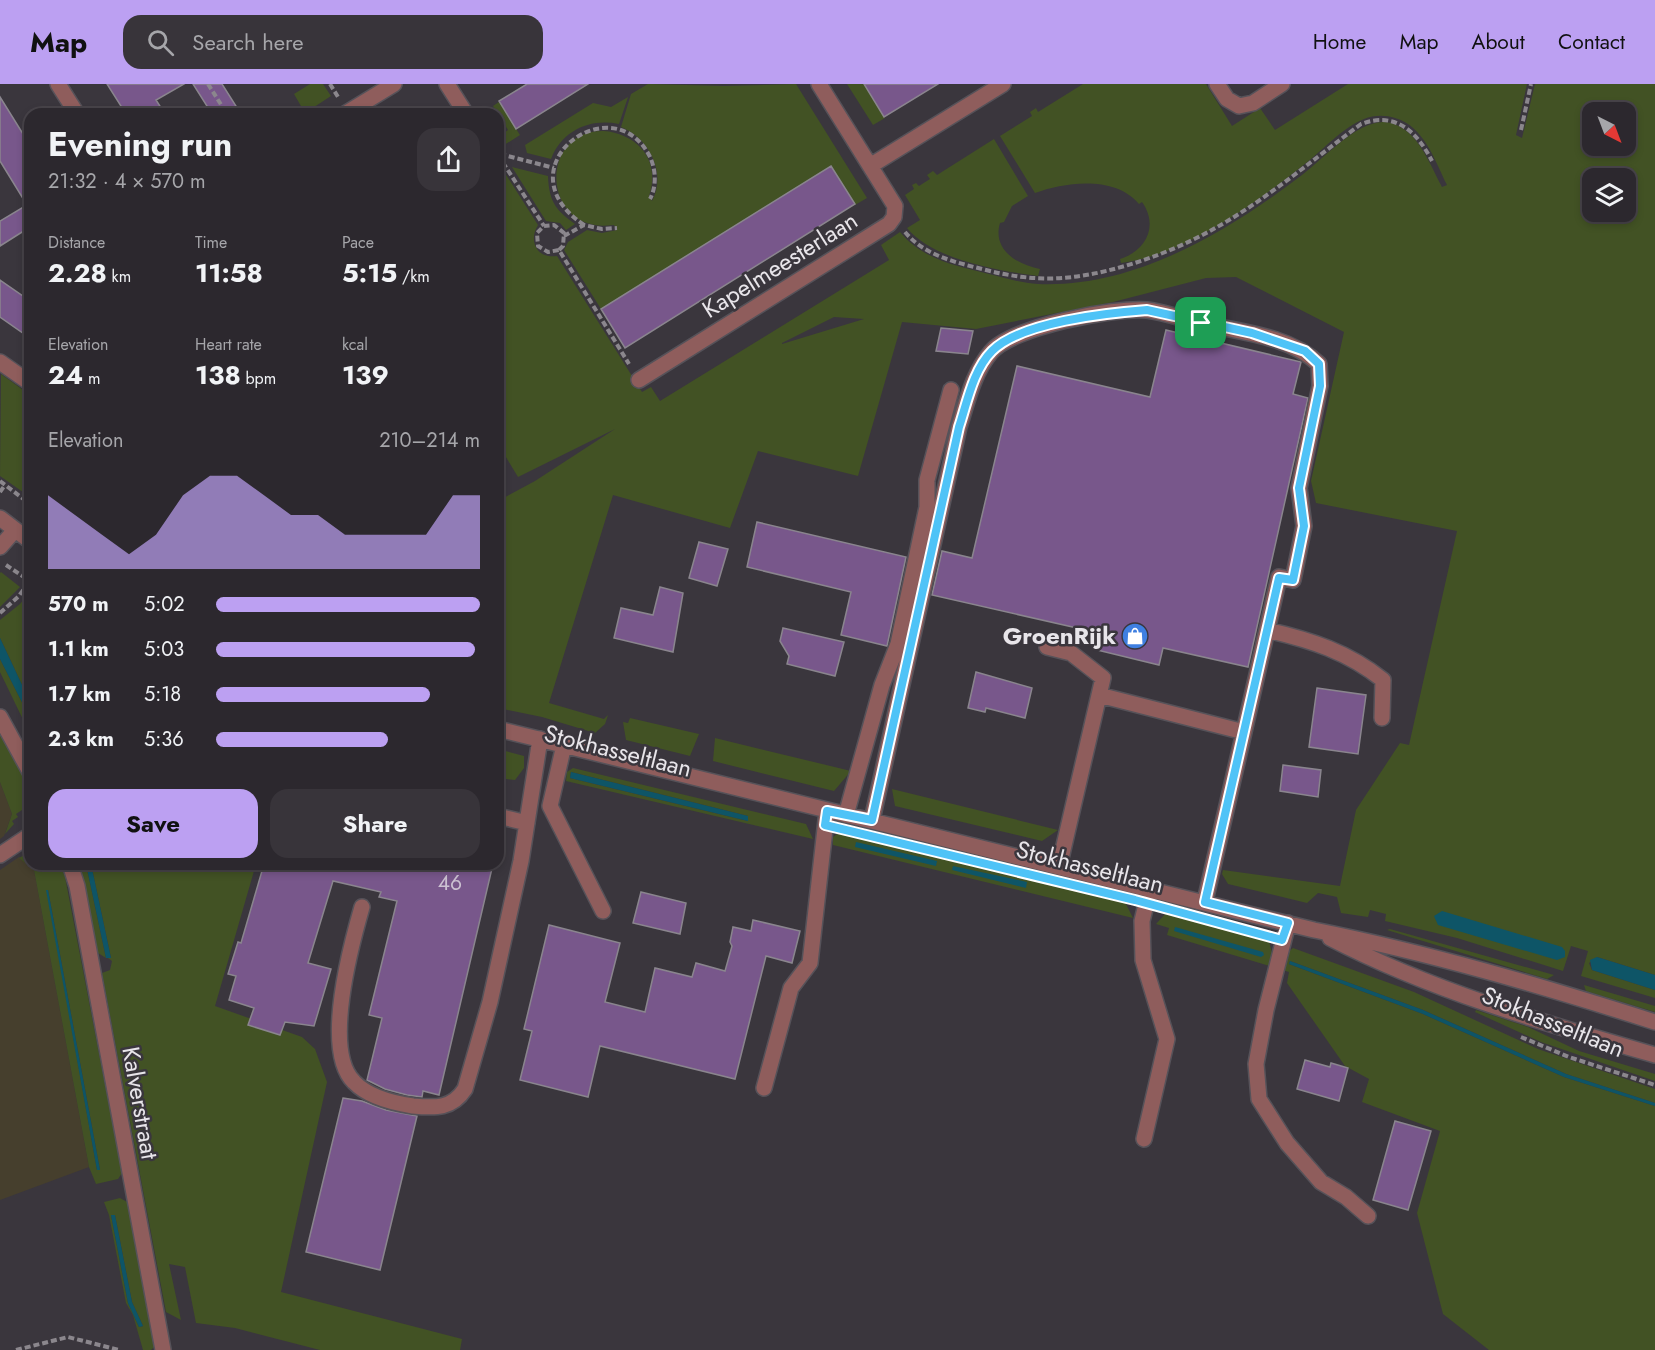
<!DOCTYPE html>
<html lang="en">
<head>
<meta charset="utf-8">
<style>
  body { margin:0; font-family:Jost,sans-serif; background:#38343a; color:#f1f3f6; height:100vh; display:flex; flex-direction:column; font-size:22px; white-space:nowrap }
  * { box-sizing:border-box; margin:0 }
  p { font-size:20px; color:#a6a6aa }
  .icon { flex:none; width:33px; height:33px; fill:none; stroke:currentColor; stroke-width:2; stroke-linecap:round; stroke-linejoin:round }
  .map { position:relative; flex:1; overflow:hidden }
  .sheet { position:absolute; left:24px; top:24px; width:480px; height:762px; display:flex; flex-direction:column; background:#2c282e; border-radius:18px; box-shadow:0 3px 9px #0003,0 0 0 2px #48444a }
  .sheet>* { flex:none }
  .needle { width:39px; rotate:138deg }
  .buttons { position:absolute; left:1582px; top:18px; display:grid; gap:12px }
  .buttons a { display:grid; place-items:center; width:54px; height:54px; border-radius:12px; background:#2c282e; box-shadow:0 3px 9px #0003,0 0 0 2px #48444a; font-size:30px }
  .pin { position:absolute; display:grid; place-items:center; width:51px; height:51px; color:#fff; margin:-26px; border-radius:12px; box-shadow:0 3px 9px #0006 }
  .round { display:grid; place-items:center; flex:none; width:63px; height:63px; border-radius:18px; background:#38343a }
  .headline { display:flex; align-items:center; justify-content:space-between; height:102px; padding:0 24px }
  h1 { font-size:33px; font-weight:700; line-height:45px }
  .figures { display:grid; grid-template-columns:repeat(3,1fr); gap:9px; height:102px; padding:6px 24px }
  .figures div { display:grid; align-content:center }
  .figures b { font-size:26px; font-weight:700 }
  .figures small { font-size:16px; font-weight:400 }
  .figures p { font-size:16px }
  .chart { height:168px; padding:12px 24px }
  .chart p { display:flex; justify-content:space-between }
  .chart svg { width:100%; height:108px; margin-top:6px; fill:#bca0f2; opacity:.7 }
  .button { display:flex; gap:12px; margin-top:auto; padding:12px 24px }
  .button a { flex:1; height:69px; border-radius:18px; background:#bca0f2; color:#111; font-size:24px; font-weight:700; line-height:69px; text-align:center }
  .button a+a { background:#38343a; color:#f1f3f6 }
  ul { padding:0 24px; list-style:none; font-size:20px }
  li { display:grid; grid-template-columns:96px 72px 1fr; align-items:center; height:45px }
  li i { height:15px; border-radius:8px; background:#bca0f2 }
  header { display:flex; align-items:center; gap:36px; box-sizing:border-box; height:84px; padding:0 30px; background:#bca0f2; color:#111 }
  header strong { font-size:28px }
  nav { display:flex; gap:33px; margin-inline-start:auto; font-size:21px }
  .search { width:420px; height:54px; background:#38343a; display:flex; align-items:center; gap:15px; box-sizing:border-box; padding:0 21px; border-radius:18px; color:#a6a6aa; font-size:22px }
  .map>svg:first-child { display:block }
</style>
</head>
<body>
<header>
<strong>Map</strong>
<div class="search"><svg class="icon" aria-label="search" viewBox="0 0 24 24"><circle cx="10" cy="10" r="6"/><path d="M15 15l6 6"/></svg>Search here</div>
<nav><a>Home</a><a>Map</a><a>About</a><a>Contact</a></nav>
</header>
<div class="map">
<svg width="1655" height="1266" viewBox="0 0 1655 1266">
  <rect width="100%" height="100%" fill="#3a363d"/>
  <path fill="#463f2d" d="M 0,698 L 12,730 L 4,752 L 0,755 Z
    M 19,773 L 34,786 L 89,1083 L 0,1116 L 0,786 Z"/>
  <path fill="#425224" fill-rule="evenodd" d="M 310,0 L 323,0 L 331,12 L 305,29 L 294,10 Z
    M 648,0 L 724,2 L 796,0 L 867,114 L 855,121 L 831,82 L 601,225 L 564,166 L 568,158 L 587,146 L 602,149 L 617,146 L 614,141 C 541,152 537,45 604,47 C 618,48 632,54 641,64 C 653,77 655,96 649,112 L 652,117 C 667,89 649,54 621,43 L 631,10 Z
    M 847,0 L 864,0 L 885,34 L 873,41 Z
    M 1083,0 L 1206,0 L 1232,42 L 1260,24 L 1275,46 L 1348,0 L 1527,0 L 1516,51 L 1522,54 L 1535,0 L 1655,0 L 1655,891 L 1597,873 L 1589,879 L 1592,886 L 1655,906 L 1655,914 L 1581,892 L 1588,867 L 1571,862 L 1563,887 L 1457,854 L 1385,837 L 1386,830 L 1370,826 L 1368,833 L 1341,829 L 1337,813 L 1318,809 L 1307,819 L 1228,800 L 1222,790 L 1223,786 L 1340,802 L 1356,726 L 1400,659 L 1409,661 L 1457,447 L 1316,419 L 1311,397 L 1344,248 L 1236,193 L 1206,194 L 1113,218 L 976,245 L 902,238 L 858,392 L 758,367 L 730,444 L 613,411 L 549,619 L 604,635 L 608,631 L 605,640 L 595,649 L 542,633 L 498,624 L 498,417 L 535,397 L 615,345 L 518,393 L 498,360 L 498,78 L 538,141 C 528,157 537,175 557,172 L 642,308 L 651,303 L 660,317 L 889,176 L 881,161 L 900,148 C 922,175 956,182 989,190 C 1005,194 1021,199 1038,200 C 1135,204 1227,148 1302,91 C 1323,75 1357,37 1384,38 C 1416,40 1429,79 1442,103 L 1447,101 C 1435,77 1424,42 1395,34 C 1385,31 1374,31 1364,35 C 1343,43 1323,66 1306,79 C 1256,119 1186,171 1121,179 L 1120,175 C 1146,167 1159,142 1142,118 L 1139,120 C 1115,91 1065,98 1035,109 L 1000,52 L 1032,32 L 1030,28 L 1036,24 L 1038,28 ZM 1593,28 L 1626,28 L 1626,62 L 1593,62 ZM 1593,94 L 1626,94 L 1626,128 L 1593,128 ZM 834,233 L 864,235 L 782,260 L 782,259 Z
    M 628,13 L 619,40 C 589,34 562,47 551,75 L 527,69 L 525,61 L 593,19 L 611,23 Z
    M 499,18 L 520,51 L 498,65 L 498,53 L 508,46 L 500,33 L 498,34 L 498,30 L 495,30 L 497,28 L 493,22 Z
    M 994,55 L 1028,112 L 1012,122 L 1004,138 L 1000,139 C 992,166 1018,181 1040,185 L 1038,192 C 1000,187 933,176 907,144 L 920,136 L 905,111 L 914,105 L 912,101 L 916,99 L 919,102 L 930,95 L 927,91 L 933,87 L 937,91 Z
    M 512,83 L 548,92 C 549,119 557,127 575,140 L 566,146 L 560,139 L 546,137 Z
    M 1,290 L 30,311 L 30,413 L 0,392 Z
    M 1,488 L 20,503 L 0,523 L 0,489 Z
    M 30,507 L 30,618 L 0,554 L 0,536 L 20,520 Z
    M 0,575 L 30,634 L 30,650 L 0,588 Z
    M 630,634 L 699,650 L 690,672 L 626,656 L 623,638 L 628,639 Z
    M 0,640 L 29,705 L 22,726 L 16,730 L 18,733 L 12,737 L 14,740 L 5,750 L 12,730 L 0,698 Z
    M 715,654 L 851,687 L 834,707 L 713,677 Z
    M 498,665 L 524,672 L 524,684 L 515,696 L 498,694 Z
    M 573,684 L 806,740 L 813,755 L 566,697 L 567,688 ZM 571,688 L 748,732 L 748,737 L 570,694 Z
    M 892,705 L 1058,746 L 1042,757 L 895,722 Z
    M 840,748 L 1125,818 L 1133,834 L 833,761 L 833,753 Z
    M 26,770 L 30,772 L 30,780 L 60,780 L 65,793 L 122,1089 L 118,1095 L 96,1100 L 89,1083 L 34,786 L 19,774 ZM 47,806 L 48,806 L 100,1086 L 97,1086 Z
    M 80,780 L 86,780 L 106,874 L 98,869 Z
    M 91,780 L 256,780 L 215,922 L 302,953 L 315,965 L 327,998 L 281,1208 L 462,1255 L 460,1266 L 320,1266 L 235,1244 L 196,1239 L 185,1183 L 169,1180 L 181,1236 L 166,1228 L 102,889 L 110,886 L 112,877 L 108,874 L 111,874 Z
    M 1167,828 L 1269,857 L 1272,869 L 1283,872 L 1293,864 L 1414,908 L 1538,965 L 1655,1005 L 1655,1019 L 1566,990 L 1423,926 L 1290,877 L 1289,880 L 1423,930 L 1564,993 L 1655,1022 L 1655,1266 L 1489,1266 L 1443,1230 L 1417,1129 L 1440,1047 L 1362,1018 L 1369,995 L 1345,982 L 1287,899 L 1289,888 L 1167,851 L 1169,844 L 1156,840 Z
    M 1390,845 L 1554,891 L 1547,895 L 1387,846 Z
    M 1584,901 L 1655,922 L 1655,928 L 1586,907 Z
    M 1476,926 L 1528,943 L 1579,967 L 1655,990 L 1655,997 L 1541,958 L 1475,928 Z
    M 120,1114 L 127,1118 L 154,1263 L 151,1266 L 143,1266 L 133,1231 L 126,1219 L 109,1131 L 104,1118 ZM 111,1131 L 115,1131 L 132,1218 L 143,1242 L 139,1243 L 128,1219 Z"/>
  <path fill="#0e5567" d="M 0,554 L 30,618 L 30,634 L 0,575 Z
    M 571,688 L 748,732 L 748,737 L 570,694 Z
    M 856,758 L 937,777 L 936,782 L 855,763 Z
    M 86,780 L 91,780 L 111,874 L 106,874 Z
    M 953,782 L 1027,798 L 1026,804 L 952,786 Z
    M 46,806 L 48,806 L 100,1086 L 97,1086 Z
    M 1442,827 L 1562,863 L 1565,867 L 1565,873 L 1557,876 L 1438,841 L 1434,832 Z
    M 1175,843 L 1263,868 L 1264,871 L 1261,873 L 1174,847 Z
    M 1597,873 L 1655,891 L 1655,906 L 1592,886 L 1590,876 Z
    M 1290,877 L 1423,926 L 1566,990 L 1655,1019 L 1655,1022 L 1564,993 L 1423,930 L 1289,880 Z
    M 111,1131 L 115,1131 L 132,1218 L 143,1242 L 139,1243 L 128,1219 Z"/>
  <path fill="#78578b" stroke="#8a858e" stroke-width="1.5" d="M 107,0 L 184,0 L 156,16 L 165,30 L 126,30 Z
    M 193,0 L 222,0 L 241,30 L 212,30 Z
    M 527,0 L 588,0 L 516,45 L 499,17 Z
    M 864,0 L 938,0 L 884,33 Z
    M 0,13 L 23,50 L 30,46 L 30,143 L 0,162 L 0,137 L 27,121 L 0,77 Z
    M 831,82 L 855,120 L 625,264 L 601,225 Z
    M 0,196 L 30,217 L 30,254 L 0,233 Z
    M 941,244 L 973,247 L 968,270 L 936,267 Z
    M 1166,246 L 1301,278 L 1293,310 L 1308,314 L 1248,583 L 1163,564 L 1159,581 L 1093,565 L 1099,549 L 932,511 L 942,467 L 972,474 L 1017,282 L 1150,313 Z
    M 757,438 L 906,473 L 887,562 L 841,551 L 851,508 L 747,483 Z
    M 699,458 L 728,465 L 717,502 L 689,494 Z
    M 660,503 L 683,509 L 673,568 L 614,554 L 621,524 L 653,531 Z
    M 783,544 L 844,558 L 835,592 L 787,580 L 789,572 L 780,557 Z
    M 976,588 L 1032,604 L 1025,634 L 986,624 L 985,628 L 968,624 Z
    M 1317,604 L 1366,611 L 1358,670 L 1309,663 Z
    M 1283,681 L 1321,686 L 1318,713 L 1280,707 Z
    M 264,780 L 493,780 L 439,1011 L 423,1007 L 422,1013 L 407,1011 L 385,1005 L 367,996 L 382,934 L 369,931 L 397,817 L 379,813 L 381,808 L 333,797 L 308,879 L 331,885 L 314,942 L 285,938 L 280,951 L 248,941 L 254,924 L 229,916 L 236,892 L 228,890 L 238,858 L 241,859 Z
    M 641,808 L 686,819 L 680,850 L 633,839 Z
    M 753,836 L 800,847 L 792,879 L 766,872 L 735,995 L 600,962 L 588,1013 L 520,996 L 532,947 L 524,945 L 549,841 L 620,859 L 605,918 L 645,928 L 655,884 L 692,893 L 696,879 L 725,887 L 732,862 L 730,858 L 733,843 L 751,847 Z
    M 1305,976 L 1330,983 L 1331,979 L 1348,984 L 1339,1017 L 1297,1005 Z
    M 343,1014 L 362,1017 L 386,1026 L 417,1032 L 380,1186 L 306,1168 Z
    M 1395,1037 L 1431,1047 L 1408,1126 L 1373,1116 Z"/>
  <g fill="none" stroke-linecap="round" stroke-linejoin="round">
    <defs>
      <path id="minor" d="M 58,0 L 77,30
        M 447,0 L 466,30
        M 1217,0 L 1227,15 L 1239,22 L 1253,19 L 1282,0
        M 345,30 L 394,0
        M 870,82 L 1003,0
        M 0,278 L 30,299
        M 639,296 L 889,140 L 894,133 L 895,122 L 819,0
        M 0,434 L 30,457
        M 0,463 L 15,446
        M 1267,546 C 1311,556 1348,568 1383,596 L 1382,634
        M 1047,563 L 1071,569 L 1103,594 L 1059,783
        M 1099,611 L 1244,648 L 1205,817
        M 0,633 L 30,688
        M 498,645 L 1314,846 C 1430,869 1542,902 1655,938
        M 564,661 L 550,722 L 603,827
        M 846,731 L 882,601 L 898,560 L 927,423 L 927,396 L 951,306
        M 498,732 L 527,739
        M 872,736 L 959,343 C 967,318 973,289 991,268 C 1012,243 1114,223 1147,226 C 1164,228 1183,235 1200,239 C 1240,248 1288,251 1319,280 L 1320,302 L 1299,404 L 1304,442 L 1293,496 L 1279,493 L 1244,648
        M 0,771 L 30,751
        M 70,780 L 77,802 L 163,1266
        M 362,823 C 351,861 322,967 354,998 C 368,1013 393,1019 413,1022 C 436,1024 452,1025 465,1005 L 490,918 L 521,777 L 540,655
        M 1288,839 L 1266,926 L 1256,980 L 1259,1015 L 1287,1059 L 1321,1098 L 1346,1113 L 1368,1132
        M 1330,854 C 1432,907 1544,939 1655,971
        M 764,1004 L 791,904 L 810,879 L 827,727
        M 1144,1055 L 1167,955 L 1143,876 L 1142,837 L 1150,804"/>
    </defs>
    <use href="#minor" stroke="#565259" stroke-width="18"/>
    <path stroke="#8b878d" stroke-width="4" stroke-dasharray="6 3" stroke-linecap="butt" d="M 208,0 L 227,30
      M 330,0 L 338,13
      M 1521,46 L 1531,0
      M 500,70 L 554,84
      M 498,71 L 544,142
      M 584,141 C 499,84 611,0 649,71 C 656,84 657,102 650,115
      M 905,148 C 924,171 954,178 982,185 C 1035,199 1072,197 1125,182 C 1226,152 1279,101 1361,40 C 1396,27 1417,48 1432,77
      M 564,152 L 584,141 L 602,145 L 617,144
      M 559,166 L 563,162 L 564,149 L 554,141 L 544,142 L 537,149 L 538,162 L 548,168 L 559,166 L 629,280
      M 0,397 L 30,420
      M 0,408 L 5,401
      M 6,481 L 30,497
      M 0,529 L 18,513 L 30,497
      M 1521,953 L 1569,973 L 1655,1001
      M 16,1266 L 68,1253 L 119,1266"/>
    <use href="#minor" stroke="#8f5d5c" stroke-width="15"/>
  </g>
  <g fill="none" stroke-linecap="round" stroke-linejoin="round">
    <defs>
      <path id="route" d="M 1147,226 L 1252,249 L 1305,267 L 1319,280 L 1320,302 L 1299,404 L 1304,442 L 1293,496 L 1279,494 L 1205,818 L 1288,839 L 1282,856 L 1135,816 L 825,741 L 827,727 L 872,736 L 959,343 C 967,319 973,286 992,267 C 1021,238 1106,229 1147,226 Z"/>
    </defs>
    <use href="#route" stroke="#fff" stroke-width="12"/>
    <use href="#route" stroke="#4fc3f7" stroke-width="8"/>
  </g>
  <defs>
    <symbol id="shop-disc" viewBox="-11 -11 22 22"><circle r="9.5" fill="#3f7fe0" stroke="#3a363d"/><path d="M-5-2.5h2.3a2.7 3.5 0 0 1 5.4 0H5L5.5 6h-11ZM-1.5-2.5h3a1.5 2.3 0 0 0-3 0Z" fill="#fff"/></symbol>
  </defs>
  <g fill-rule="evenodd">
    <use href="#shop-disc" x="1120" y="537" width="30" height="30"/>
  </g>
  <g text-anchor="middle" stroke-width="5" stroke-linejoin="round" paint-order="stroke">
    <g font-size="21" fill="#ccc2d2">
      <text x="450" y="806">46</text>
    </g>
    <g font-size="24" fill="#e8e5ea" stroke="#3a363d">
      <text transform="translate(780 181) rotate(-32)" y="8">Kapelmeesterlaan</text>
      <text transform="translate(618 667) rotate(14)" y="8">Stokhasseltlaan</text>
      <text transform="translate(1090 783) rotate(14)" y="8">Stokhasseltlaan</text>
      <text transform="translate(1553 938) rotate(22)" y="8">Stokhasseltlaan</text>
      <text transform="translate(140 1019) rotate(80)" y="8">Kalverstraat</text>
    </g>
    <g font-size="24" font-weight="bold" fill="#e8e5ea" stroke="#3a363d" text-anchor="end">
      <text x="1116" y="560">GroenRijk</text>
    </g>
  </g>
</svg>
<div class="buttons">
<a><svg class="needle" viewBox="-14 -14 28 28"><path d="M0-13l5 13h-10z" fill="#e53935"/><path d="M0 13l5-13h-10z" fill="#a6a6aa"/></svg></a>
<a><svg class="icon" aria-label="layers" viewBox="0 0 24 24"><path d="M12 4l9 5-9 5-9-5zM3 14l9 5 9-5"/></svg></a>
</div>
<div class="pin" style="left:1201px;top:239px;background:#1e9e55"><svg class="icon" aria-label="arrive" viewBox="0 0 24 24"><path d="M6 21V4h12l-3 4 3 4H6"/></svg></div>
<section class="sheet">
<div class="headline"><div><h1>Evening run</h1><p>21:32 · 4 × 570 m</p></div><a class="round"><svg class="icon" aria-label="share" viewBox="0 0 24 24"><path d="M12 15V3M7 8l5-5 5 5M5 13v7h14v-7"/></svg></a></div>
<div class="figures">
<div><p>Distance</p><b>2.28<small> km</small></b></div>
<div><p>Time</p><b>11:58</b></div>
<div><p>Pace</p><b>5:15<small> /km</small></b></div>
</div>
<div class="figures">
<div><p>Elevation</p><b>24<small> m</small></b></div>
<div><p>Heart rate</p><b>138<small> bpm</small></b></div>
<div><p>kcal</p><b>139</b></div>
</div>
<div class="chart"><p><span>Elevation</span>210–214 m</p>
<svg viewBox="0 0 160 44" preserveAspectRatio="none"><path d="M0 44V14L10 22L20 30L30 38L40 30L50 14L60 6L70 6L80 14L90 22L100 22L110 30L120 30L130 30L140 30L150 14L160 14V44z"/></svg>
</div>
<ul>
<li><b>570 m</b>5:02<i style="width:100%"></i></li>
<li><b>1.1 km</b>5:03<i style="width:98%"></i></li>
<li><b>1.7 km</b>5:18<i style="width:81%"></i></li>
<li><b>2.3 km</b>5:36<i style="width:65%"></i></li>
</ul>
<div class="button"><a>Save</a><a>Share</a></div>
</section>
</div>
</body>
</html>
